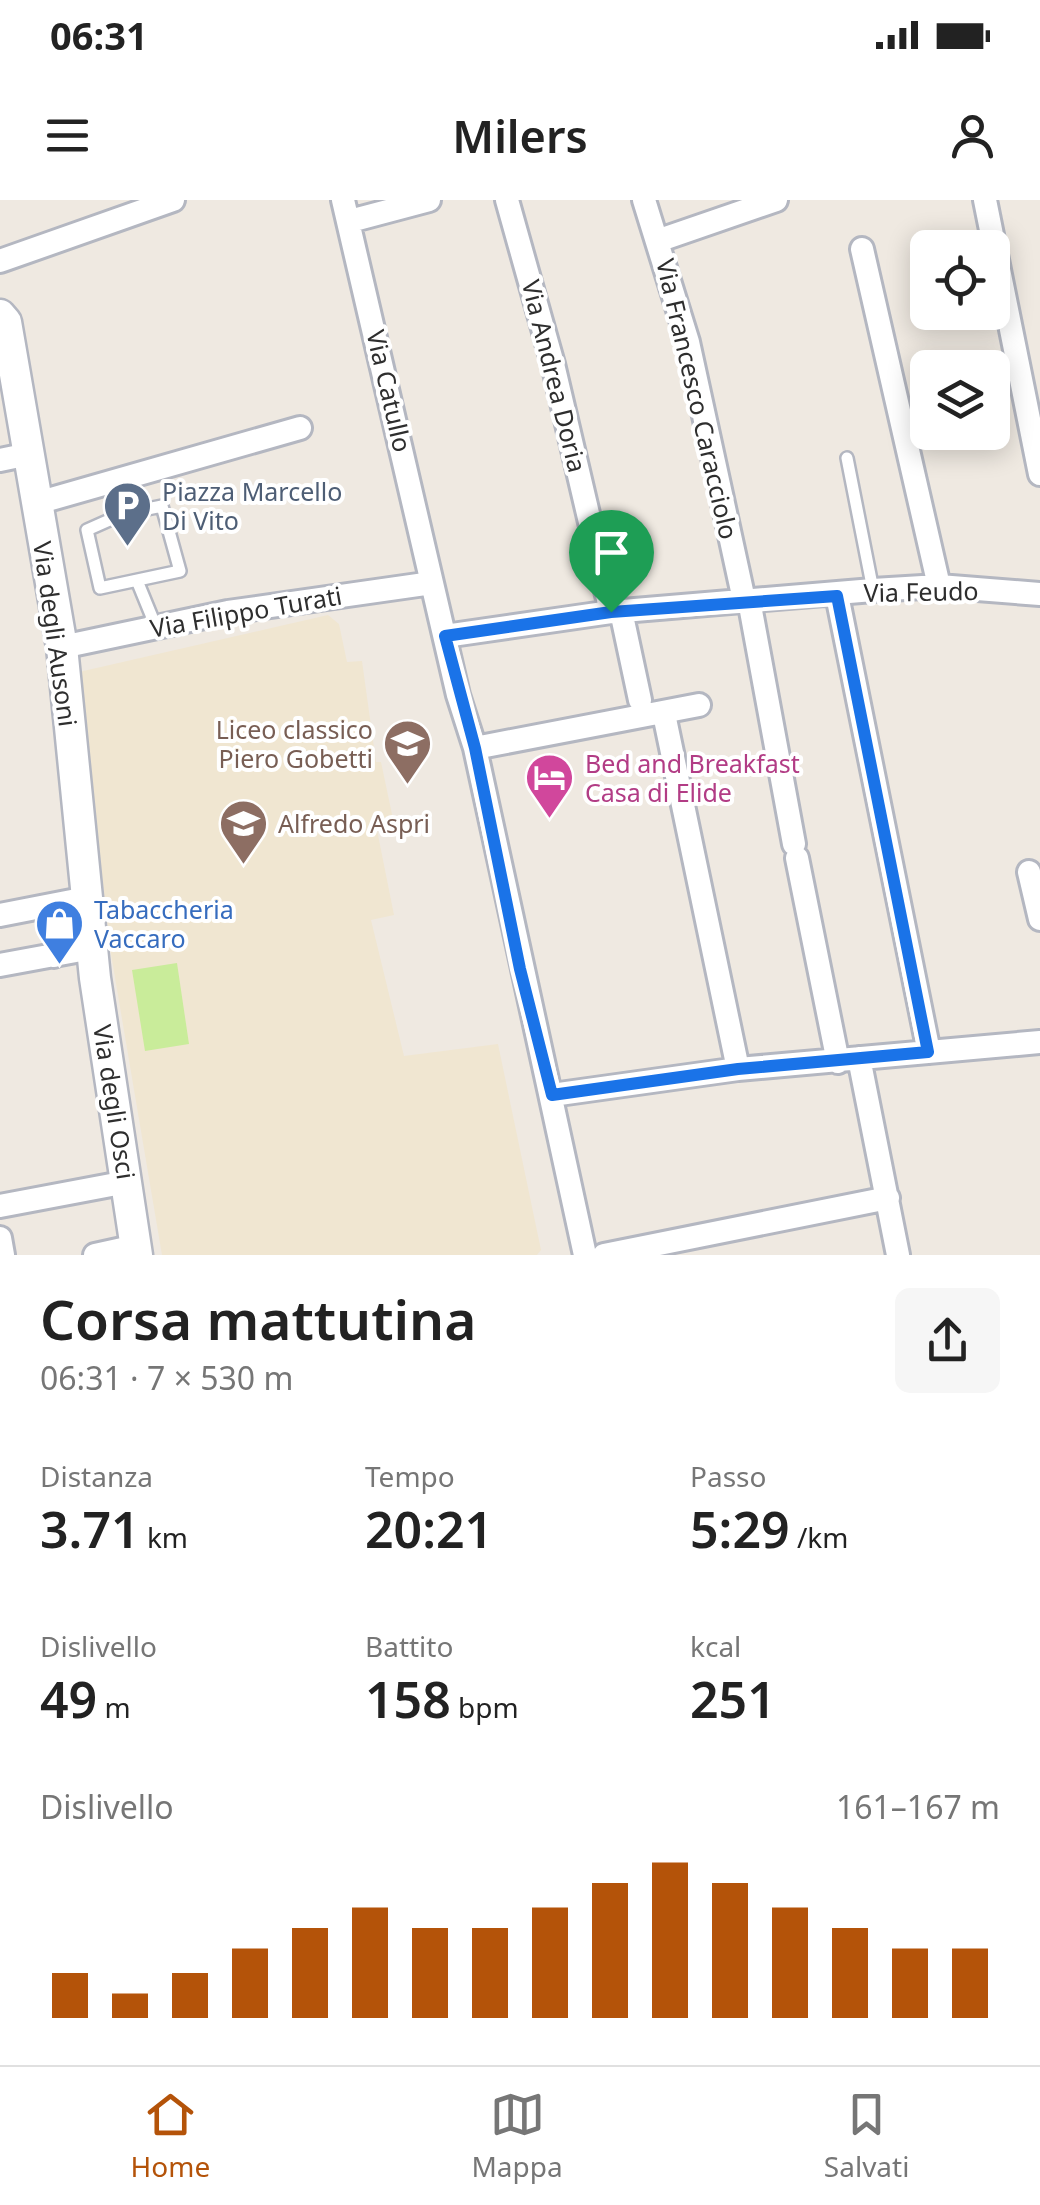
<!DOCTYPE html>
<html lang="it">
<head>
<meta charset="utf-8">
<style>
  body { margin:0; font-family:"Noto Sans",sans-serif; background:#f6f6f6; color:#222; height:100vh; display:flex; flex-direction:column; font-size:38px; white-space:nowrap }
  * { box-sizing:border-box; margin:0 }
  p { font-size:32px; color:#767676 }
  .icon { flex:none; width:55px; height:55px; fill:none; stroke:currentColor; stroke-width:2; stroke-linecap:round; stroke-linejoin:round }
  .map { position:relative; height:1055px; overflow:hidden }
  .panel { display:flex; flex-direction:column; background:#fff; flex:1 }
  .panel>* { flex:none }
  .buttons { position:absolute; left:910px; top:30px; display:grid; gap:20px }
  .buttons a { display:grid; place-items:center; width:100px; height:100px; border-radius:15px; background:#fff; box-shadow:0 5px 25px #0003; font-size:50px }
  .pin { position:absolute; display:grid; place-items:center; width:85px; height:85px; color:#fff; margin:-102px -42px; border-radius:50% 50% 50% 0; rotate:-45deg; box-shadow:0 0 10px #0007 }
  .pin .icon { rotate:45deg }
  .round { display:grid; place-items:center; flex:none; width:105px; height:105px; border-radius:15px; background:#f6f6f6 }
  .head { display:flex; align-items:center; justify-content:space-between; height:170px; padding:0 40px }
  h1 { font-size:55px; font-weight:600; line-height:75px }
  .figures { display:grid; grid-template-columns:repeat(3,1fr); gap:15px; height:170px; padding:10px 40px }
  .figures div { display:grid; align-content:center }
  .figures b { font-size:50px; font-weight:600 }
  .figures small { font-size:28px; font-weight:400 }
  .figures p { font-size:28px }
  .chart { height:280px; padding:20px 40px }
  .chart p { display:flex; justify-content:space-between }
  .chart svg { width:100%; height:180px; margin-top:10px; stroke:#b45309; stroke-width:6 }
  .status { display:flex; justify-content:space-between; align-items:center; height:70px; padding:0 50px; background:#fff; direction:ltr }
  .status svg { height:28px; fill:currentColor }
  header { display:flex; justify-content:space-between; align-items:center; height:130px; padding:0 40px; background:#fff; font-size:45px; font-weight:600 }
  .tab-bar { display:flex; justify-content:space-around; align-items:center; height:140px; border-top:2px solid #e0e0e0; background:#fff; font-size:28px; color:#767676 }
  .tab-bar a { display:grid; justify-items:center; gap:5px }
  .tab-bar .on { color:#b45309 }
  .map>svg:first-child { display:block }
</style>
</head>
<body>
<div class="status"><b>06:31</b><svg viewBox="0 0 49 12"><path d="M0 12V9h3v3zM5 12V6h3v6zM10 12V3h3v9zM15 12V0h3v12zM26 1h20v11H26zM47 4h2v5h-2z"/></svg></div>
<header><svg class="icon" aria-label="menu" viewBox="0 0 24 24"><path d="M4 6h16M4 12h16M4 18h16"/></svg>Milers<svg class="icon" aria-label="person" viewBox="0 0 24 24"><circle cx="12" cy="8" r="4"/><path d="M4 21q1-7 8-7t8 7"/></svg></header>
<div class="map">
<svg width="1040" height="1055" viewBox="0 0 1040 1055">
  <rect width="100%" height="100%" fill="#efe9e1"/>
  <path fill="#f0e6d1" d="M 328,415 L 339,424 L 347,462 L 362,461 L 376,562 L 381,562 L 393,619 L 376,625 L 394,715 L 371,720 L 404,856 L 498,844 L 541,1050 L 537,1055 L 162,1055 L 111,754 L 79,472 Z"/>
  <path fill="#c9ec9a" d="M 177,763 L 189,844 L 145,851 L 132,770 Z"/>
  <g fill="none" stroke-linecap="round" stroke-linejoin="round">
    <defs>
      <path id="lane" d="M 847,258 L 873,390
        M 116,279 L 123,314
        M 162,306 L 180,371 L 100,388 L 87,330 L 123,314 Z
        M 138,383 L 156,427"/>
      <path id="street" d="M 343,0 L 458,495 L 475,548 L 585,1055
        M 507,0 L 553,164 L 611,412
        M 644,0 L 688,142 L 744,400
        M 985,0 L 1040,274
        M 350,21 L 429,0
        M 660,40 L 776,0
        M 862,49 L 939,386
        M 0,61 L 173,0
        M 0,260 L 29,254
        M 37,303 L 300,228
        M 837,395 L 929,852
        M 749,400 L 794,644
        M 621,411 L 640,500
        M 445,436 L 611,412 L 873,390 L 939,386 L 1040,394
        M 62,447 L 228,412 L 432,383
        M 664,514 L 738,869
        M 475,548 L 699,505
        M 797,658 L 838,862
        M 1029,672 L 1040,719
        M 44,707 C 64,721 61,736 54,756
        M 0,715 L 87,698
        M 0,765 L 92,748
        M 859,858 L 898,1055
        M 552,895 L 738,869 L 1040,842
        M 0,1006 L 127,982
        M 0,1038 L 3,1055
        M 95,1055 L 136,1046
        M 604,1055 L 888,998"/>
      <path id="secondary" d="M 0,115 L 6,122 L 62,447 L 95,778 L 137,1055"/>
    </defs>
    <use href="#lane" stroke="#b4b7c1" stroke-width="16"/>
    <use href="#street" stroke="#b4b7c1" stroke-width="28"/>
    <use href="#secondary" stroke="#b4b7c1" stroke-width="35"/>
    <use href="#lane" stroke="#fff" stroke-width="11"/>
    <use href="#street" stroke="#fff" stroke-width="22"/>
    <use href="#secondary" stroke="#fff" stroke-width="30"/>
  </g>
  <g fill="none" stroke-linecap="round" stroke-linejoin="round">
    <defs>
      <path id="route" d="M 837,396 L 928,852 L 738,869 L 552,895 L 520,769 L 475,548 L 445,436 L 611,412 Z"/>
    </defs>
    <use href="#route" stroke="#fff" stroke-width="20"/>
    <use href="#route" stroke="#1a73e8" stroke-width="12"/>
  </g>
  <defs>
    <symbol id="parking-pin" viewBox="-11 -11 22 30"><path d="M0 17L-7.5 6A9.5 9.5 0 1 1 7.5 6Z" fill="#5c6f8a" stroke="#fff"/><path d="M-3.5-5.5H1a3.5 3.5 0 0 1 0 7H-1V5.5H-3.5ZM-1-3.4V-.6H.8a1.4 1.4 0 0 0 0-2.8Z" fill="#fff"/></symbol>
    <symbol id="university-pin" viewBox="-11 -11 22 30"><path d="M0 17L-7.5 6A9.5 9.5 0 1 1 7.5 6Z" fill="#8d6e63" stroke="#fff"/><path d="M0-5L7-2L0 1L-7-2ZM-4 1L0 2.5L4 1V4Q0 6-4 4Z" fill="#fff"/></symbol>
    <symbol id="hotel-pin" viewBox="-11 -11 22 30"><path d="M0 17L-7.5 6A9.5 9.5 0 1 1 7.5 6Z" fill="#d1479c" stroke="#fff"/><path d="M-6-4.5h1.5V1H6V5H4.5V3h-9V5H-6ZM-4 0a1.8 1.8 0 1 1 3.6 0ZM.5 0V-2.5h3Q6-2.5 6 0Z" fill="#fff"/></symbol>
    <symbol id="school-pin" viewBox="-11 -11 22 30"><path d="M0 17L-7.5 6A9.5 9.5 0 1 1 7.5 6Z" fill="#8d6e63" stroke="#fff"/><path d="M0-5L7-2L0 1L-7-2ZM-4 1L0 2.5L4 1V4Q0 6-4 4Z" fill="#fff"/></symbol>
    <symbol id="shop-pin" viewBox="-11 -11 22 30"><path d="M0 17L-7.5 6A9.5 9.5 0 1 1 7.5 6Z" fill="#3f7fe0" stroke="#fff"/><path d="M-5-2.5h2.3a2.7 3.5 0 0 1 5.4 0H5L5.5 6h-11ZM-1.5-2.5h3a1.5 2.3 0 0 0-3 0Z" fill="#fff"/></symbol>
  </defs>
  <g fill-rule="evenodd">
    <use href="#parking-pin" x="100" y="278" width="55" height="75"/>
    <use href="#university-pin" x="380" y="516" width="55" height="75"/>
    <use href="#hotel-pin" x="522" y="550" width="55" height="75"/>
    <use href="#school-pin" x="216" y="596" width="55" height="75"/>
    <use href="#shop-pin" x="32" y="696" width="55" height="75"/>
  </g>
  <g text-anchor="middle" stroke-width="8" stroke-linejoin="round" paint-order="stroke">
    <g font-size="25" fill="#2e2e2e" stroke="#fff">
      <text transform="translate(554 176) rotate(76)" y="9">Via Andrea Doria</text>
      <text transform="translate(389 191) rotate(77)" y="9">Via Catullo</text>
      <text transform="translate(697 199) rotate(77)" y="9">Via Francesco Caracciolo</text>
      <text transform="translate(921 392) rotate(-1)" y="9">Via Feudo</text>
      <text transform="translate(246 412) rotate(-10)" y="9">Via Filippo Turati</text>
      <text transform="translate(55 434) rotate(82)" y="9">Via degli Ausoni</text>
      <text transform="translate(114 902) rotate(81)" y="9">Via degli Osci</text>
    </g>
    <g font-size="25" fill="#4e5e75" stroke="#fff" text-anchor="start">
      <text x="162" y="301">Piazza Marcello<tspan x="162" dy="29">Di Vito</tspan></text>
    </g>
    <g font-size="25" fill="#785e54" stroke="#fff" text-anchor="end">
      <text x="373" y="539">Liceo classico<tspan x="373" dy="29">Piero Gobetti</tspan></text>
      <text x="278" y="633" text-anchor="start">Alfredo Aspri</text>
    </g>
    <g font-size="25" fill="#b23c85" stroke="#fff" text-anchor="start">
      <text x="585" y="573">Bed and Breakfast<tspan x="585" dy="29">Casa di Elide</tspan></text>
    </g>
    <g font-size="25" fill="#366cbe" stroke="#fff" text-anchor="start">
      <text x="94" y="719">Tabaccheria<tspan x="94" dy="29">Vaccaro</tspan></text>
    </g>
  </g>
</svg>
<div class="buttons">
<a><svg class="icon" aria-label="locate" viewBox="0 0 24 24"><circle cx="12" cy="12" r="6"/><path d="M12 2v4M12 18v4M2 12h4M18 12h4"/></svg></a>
<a><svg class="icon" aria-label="layers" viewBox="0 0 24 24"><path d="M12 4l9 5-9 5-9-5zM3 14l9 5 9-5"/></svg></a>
</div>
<div class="pin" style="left:611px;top:412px;background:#1e9e55"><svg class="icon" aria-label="arrive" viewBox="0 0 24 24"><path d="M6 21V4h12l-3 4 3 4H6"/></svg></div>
</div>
<section class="panel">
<div class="head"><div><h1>Corsa mattutina</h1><p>06:31 · 7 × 530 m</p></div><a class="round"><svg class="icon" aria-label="share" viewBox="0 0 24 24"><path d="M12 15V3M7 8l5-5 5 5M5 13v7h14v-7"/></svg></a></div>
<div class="figures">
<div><p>Distanza</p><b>3.71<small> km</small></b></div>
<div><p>Tempo</p><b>20:21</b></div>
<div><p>Passo</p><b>5:29<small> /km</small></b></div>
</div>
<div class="figures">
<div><p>Dislivello</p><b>49<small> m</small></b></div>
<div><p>Battito</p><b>158<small> bpm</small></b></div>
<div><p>kcal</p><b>251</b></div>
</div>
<div class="chart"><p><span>Dislivello</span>161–167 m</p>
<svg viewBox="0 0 160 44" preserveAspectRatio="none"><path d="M5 44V33M15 44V38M25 44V33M35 44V27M45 44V22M55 44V17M65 44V22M75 44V22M85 44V17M95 44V11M105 44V6M115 44V11M125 44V17M135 44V22M145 44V27M155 44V27"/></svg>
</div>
</section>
<nav class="tab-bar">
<a class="on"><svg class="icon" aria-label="home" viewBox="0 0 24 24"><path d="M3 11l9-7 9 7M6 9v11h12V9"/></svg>Home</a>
<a><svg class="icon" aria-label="map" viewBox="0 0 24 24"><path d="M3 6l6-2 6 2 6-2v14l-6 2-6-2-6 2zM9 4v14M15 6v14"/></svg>Mappa</a>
<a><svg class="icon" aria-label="saved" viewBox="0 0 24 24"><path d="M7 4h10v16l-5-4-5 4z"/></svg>Salvati</a>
</nav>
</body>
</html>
